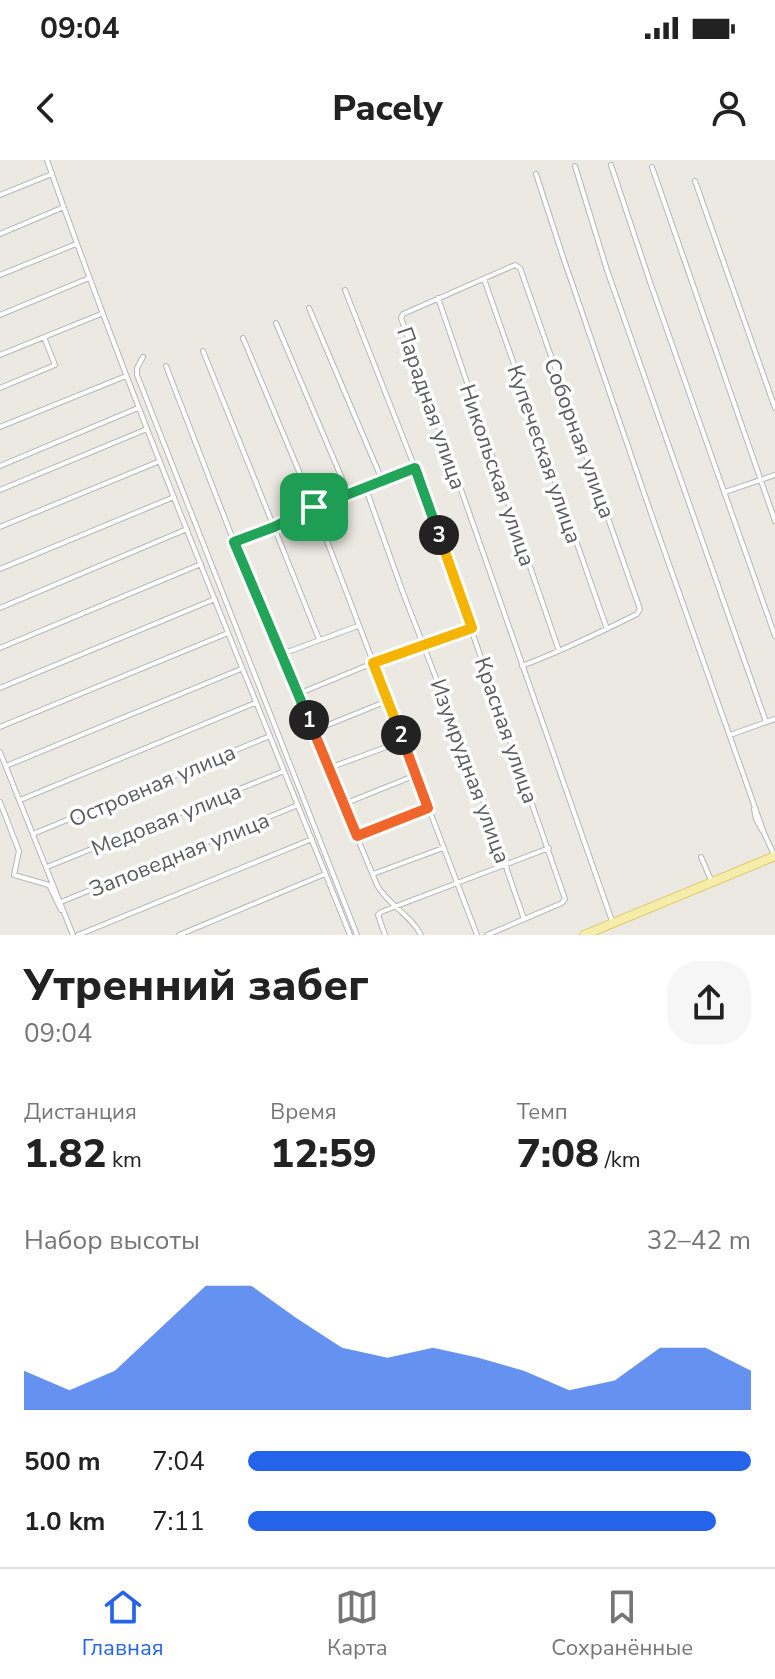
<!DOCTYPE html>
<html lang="ru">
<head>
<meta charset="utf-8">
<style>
  body { margin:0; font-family:"Nunito Sans",sans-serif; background:#f6f6f6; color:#222; height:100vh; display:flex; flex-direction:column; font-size:30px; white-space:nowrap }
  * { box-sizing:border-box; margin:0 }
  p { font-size:26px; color:#767676 }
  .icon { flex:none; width:44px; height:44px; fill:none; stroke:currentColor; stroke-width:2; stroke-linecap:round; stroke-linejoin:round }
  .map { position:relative; height:775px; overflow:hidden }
  .side { display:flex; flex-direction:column; background:#fff; flex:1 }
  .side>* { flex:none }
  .pin { position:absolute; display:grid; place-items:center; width:68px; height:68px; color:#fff; margin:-34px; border-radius:16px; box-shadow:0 4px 12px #0006 }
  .km { position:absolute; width:40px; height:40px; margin:-20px; border-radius:50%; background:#222; color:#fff; font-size:22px; line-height:40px; text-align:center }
  .round { display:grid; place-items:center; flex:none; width:84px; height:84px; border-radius:32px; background:#f6f6f6 }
  .head { display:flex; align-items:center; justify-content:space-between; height:136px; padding:0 24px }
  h1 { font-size:44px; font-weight:800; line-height:60px }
  .figures { display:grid; grid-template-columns:repeat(3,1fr); gap:12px; height:136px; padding:8px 24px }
  .figures div { display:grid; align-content:center }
  .figures b { font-size:40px; font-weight:800 }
  .figures small { font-size:22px; font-weight:400 }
  .figures p { font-size:22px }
  .chart { height:224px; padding:16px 24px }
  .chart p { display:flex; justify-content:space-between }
  .chart svg { width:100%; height:144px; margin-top:8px; fill:#2563eb; opacity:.7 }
  ul { padding:0 24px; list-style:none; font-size:26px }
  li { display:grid; grid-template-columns:128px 96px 1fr; align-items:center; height:60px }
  li i { height:20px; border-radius:10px; background:#2563eb }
  .status { display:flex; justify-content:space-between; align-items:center; height:56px; padding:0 40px; background:#fff; direction:ltr }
  .status svg { height:22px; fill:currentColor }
  header { display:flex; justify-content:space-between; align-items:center; height:104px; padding:0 24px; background:#fff; font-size:36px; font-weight:800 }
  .tabs { display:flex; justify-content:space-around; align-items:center; height:112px; border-top:2px solid #e0e0e0; background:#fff; font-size:22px; color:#767676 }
  .tabs a { display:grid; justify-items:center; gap:4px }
  .tabs .active { color:#2563eb }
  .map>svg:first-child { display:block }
</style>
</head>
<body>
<div class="status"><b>09:04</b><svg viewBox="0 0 49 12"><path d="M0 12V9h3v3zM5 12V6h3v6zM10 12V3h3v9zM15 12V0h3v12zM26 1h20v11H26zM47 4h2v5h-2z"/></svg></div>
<header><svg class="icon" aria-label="back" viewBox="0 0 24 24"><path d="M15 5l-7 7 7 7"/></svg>Pacely<svg class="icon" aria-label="person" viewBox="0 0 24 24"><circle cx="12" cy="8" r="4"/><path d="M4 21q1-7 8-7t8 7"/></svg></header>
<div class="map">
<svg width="775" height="775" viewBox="0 0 775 775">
  <rect width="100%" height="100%" fill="#ebe9e1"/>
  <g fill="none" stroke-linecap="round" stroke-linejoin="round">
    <defs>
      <path id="street" d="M 47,0 C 139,262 247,517 350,775
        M 611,5 L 650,122 L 775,476
        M 575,6 L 607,110 L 766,562
        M 652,7 L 775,361
        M 536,14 L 563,97 L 653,359 L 764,673 L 774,695
        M 695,21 L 775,248
        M 0,35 L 52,14
        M 0,74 L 64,47
        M 0,115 L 76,84
        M 484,119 L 607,469
        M 345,130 L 415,308 L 565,739 L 562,743 L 487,775
        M 438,138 L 559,491
        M 309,148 L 382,320
        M 0,155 L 89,118
        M 276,163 L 349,335
        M 243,178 L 314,347 L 477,775
        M 203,191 L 319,479
        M 0,195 L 101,154
        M 143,197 L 137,208 L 137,215 L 357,775
        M 166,206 L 234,382 L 377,725 C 388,745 411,755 421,775
        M 0,228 L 55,205 L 44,177
        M 0,267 L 126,216
        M 0,306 L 138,248
        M 366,329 L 402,430 L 505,697 L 507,710 L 524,759
        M 0,330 L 147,269
        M 725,332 L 775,315
        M 0,367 L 160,301
        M 234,382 L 274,367 L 314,347 L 366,329 L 382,320 L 415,308
        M 0,409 L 174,337
        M 0,448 L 187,369
        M 0,488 L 201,404
        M 282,494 L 358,466
        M 522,506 C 561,491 599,473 637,454 L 640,449 L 520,108 L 515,105 L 403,154 L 401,158 L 612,761
        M 0,528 L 215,439
        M 298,534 L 373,503 L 472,468
        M 0,567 L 228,473
        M 313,571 L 387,541
        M 730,575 L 775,559
        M 0,592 L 73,775
        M 6,606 L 241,509
        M 329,608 L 403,581
        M 20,640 L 255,543
        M 0,642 L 19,691 L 14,715 L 49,725 L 61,750
        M 344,644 L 416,615
        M 754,649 L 756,659 L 762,670
        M 33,674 L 270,576
        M 357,676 L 428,648
        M 701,697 L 711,720
        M 47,707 L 284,611
        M 373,714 L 443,688
        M 61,742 L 298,645
        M 78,775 L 312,679
        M 179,775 L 325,714
        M 385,775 L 378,755 L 381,752 L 549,688"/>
      <path id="primary" d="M 584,775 L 775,696"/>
    </defs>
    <use href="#street" stroke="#b4b6ba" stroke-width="6"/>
    <use href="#primary" stroke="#e1c664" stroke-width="10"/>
    <use href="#street" stroke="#fff" stroke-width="4"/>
    <use href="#primary" stroke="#f5eeab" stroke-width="8"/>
  </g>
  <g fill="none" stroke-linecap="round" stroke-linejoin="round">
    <defs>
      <path id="split-1" d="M 309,560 L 234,382 L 274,367 L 314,347"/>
      <path id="split-2" d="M 309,560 L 357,676 L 428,648 L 401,575"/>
      <path id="split-3" d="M 401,575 L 373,503 L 472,468 L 439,375"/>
      <path id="split-4" d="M 314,347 C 348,335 381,321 415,308 L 439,375"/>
    </defs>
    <use href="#split-1" stroke="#fff" stroke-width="16"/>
    <use href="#split-2" stroke="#fff" stroke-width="16"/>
    <use href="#split-3" stroke="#fff" stroke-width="16"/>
    <use href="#split-4" stroke="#fff" stroke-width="16"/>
    <use href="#split-1" stroke="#22a559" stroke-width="10"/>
    <use href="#split-2" stroke="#f0652b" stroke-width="10"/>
    <use href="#split-3" stroke="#f5b400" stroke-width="10"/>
    <use href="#split-4" stroke="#22a559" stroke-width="10"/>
  </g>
  <g text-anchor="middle" stroke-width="7" stroke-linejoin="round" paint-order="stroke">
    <g font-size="22" fill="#5a5c60" stroke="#fff">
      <text transform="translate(432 248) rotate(71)" y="8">Парадная улица</text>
      <text transform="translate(580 278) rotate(70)" y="8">Соборная улица</text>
      <text transform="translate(545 294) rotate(71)" y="8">Купеческая улица</text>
      <text transform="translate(498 315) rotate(71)" y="8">Никольская улица</text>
      <text transform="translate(507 570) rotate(71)" y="8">Красная улица</text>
      <text transform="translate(471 611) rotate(70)" y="8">Изумрудная улица</text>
      <text transform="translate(152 625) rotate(-23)" y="8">Островная улица</text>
      <text transform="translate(166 659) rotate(-22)" y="8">Медовая улица</text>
      <text transform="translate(179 694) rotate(-22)" y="8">Заповедная улица</text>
    </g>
  </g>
</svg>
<div class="pin" style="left:314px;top:347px;background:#1e9e55"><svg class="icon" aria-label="arrive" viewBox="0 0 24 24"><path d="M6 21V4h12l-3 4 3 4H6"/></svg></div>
<b class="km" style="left:309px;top:560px">1</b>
<b class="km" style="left:401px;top:575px">2</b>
<b class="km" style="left:439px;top:375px">3</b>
</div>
<section class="side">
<div class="head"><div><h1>Утренний забег</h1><p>09:04</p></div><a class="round"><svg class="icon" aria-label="share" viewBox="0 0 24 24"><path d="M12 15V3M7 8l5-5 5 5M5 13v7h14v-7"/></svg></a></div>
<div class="figures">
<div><p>Дистанция</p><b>1.82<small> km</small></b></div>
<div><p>Время</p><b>12:59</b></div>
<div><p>Темп</p><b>7:08<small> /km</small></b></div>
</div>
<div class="chart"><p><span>Набор высоты</span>32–42 m</p>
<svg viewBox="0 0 160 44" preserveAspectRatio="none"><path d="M0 44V32L10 38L20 32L30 19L40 6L50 6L60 16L70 25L80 28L90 25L100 28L110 32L120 38L130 35L140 25L150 25L160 32V44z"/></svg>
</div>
<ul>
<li><b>500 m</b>7:04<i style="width:100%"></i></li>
<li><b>1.0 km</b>7:11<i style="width:93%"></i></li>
</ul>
</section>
<nav class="tabs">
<a class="active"><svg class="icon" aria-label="home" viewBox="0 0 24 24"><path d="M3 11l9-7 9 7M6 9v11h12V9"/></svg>Главная</a>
<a><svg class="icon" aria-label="map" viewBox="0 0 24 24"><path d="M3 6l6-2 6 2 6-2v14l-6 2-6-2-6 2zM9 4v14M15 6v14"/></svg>Карта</a>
<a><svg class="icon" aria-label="saved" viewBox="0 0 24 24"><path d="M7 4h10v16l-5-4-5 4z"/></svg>Сохранённые</a>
</nav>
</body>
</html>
